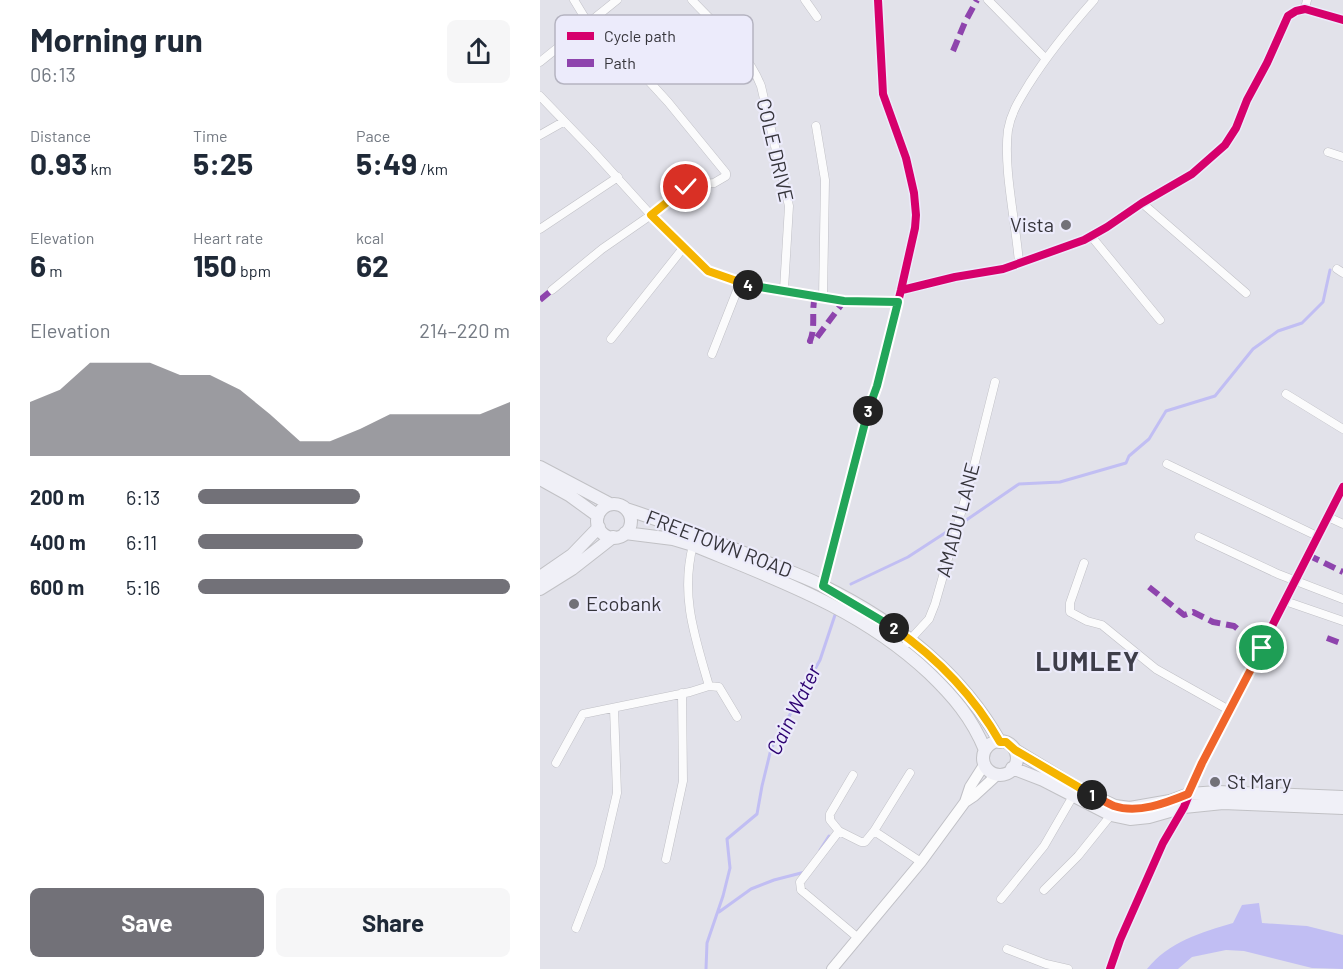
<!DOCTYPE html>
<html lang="en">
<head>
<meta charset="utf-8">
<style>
  body { margin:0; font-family:Barlow,sans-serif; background:#f6f6f7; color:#1f2937; height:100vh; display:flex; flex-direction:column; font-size:22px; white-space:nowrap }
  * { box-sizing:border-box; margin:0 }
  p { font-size:20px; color:#747a83 }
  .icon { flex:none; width:33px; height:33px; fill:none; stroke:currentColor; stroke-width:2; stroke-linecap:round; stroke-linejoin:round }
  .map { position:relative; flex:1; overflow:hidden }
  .details { display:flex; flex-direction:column; background:#fff; width:540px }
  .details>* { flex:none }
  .pin { position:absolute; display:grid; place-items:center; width:51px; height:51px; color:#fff; margin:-26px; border:3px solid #fff; border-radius:50%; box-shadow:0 2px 6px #0007 }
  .km { position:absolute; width:30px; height:30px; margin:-15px; border-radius:50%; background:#222; color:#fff; font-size:16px; line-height:30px; text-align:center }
  .round { display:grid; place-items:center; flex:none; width:63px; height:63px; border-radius:9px; background:#f6f6f7 }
  .head { display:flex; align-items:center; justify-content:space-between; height:102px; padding:0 30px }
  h1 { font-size:33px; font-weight:700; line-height:45px }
  .figures { display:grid; grid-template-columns:repeat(3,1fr); gap:9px; height:102px; padding:6px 30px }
  .figures div { display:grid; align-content:center }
  .figures b { font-size:30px; font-weight:700 }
  .figures small { font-size:16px; font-weight:400 }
  .figures p { font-size:16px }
  .chart { height:168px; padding:12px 30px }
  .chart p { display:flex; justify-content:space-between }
  .chart svg { width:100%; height:108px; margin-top:6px; fill:#727178; opacity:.7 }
  .cta { display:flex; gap:12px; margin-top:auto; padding:12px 30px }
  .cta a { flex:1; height:69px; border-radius:9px; background:#727178; color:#fff; font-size:24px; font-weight:700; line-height:69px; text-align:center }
  .cta a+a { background:#f6f6f7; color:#1f2937 }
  ul { padding:0 30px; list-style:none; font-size:20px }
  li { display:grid; grid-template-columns:96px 72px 1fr; align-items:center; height:45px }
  li i { height:15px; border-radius:8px; background:#727178 }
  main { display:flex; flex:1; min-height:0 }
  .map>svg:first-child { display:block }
</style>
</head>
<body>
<main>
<section class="details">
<div class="head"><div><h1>Morning run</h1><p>06:13</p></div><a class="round"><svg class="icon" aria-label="share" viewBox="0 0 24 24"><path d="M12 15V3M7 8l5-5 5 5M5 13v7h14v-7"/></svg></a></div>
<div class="figures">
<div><p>Distance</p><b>0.93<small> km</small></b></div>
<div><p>Time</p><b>5:25</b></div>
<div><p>Pace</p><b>5:49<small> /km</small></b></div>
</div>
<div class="figures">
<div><p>Elevation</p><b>6<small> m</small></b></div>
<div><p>Heart rate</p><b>150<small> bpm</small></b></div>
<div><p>kcal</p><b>62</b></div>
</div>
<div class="chart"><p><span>Elevation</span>214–220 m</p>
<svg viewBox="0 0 160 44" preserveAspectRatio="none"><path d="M0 44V22L10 17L20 6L30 6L40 6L50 11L60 11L70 17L80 27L90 38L100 38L110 33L120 27L130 27L140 27L150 27L160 22V44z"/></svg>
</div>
<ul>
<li><b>200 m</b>6:13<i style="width:52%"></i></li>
<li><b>400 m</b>6:11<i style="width:53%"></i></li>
<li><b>600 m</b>5:16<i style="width:100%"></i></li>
</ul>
<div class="cta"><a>Save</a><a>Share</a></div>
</section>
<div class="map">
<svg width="803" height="969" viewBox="0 0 803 969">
  <rect width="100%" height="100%" fill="#e2e2ea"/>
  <path fill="#c1bef3" d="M 719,903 L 722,923 L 767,926 L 803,935 L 803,969 L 772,968 L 704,951 L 686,950 L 652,957 L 638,969 L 607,969 C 628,942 662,932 693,923 L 702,905 Z"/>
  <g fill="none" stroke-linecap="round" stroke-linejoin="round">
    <path stroke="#c1bef3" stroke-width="3" d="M 422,523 L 479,484 L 520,482 L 586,463 L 589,456 L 609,439 L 626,411 L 675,396 L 713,349 L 738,331 L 762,323 L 783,302 L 790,270
      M 311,584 L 368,557 L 408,531
      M 280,850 L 289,836
      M 179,912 L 211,889 L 234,880 L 265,872
      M 166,969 L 167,943 L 183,896 L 190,868 L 187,839 L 217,814 L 222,786 L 231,749 L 280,660 L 295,615"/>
    <defs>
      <path id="street" d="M 34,0 L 48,23
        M 152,0 C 176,26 208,52 221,86 L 249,206 L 244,289
        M 265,0 L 277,17
        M 448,0 L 505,58
        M 765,9 L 767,0
        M 0,62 L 77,0
        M 0,96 L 52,150 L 111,215 L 168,271 L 200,283 L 275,296 L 304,301 L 358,302
        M 276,126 L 285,180 L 283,297
        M 0,135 L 23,122
        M 788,152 L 803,157
        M 602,203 L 706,293
        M 0,229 L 78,177
        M 551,236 L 620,320
        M 479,263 C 476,223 463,168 468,130 C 471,112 480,99 489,84 C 508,54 530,27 554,0
        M 797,269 L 803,273
        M 12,290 L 62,249 L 111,215 L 146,187 L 154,184 L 174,183 L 186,176 L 186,173 L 128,102 L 53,20
        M 362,290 L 415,277 L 463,269 L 544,240 L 567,227 L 602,203 L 652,174 L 685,145 L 696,128 L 707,100 L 727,63 L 748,16 L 756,11 L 765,9 L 803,20
        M 71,339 L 144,247
        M 172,354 L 200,283
        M 746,394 L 803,429
        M 627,464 L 777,536
        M 788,517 L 803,524
        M 659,537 L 738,574 L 803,599
        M 544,563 L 530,603 L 530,612 L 547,621 L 562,625 L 616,669 L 689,710
        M 283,586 L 328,411 L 337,386 L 361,290 L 375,228 L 376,215 L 374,193 L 366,158 L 343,94 L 338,0
        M 745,601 L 803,621
        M 367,643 L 389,619 L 395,604 L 431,478 L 455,382
        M 169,686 L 179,687 L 197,717
        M 16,763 L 43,714 L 150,692 L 169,686 C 155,637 140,596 153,545
        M 370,773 L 334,831 L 381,862
        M 313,775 L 290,814 L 290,820 L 299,831 L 260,882 L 261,890 L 317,937
        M 648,796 L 662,763 L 803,487
        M 299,831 L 321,842 L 325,842 L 334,831
        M 126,859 L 143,781 L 142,693
        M 504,890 L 538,856 L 571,815
        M 461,899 L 504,846 L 533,796
        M 36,928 L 60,866 L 77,793 L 74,708
        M 467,949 L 506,964 L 528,969
        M 570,969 L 580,940 L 623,843 L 644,807"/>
      <path id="secondary" d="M 425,802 L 434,796 L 458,774
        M 292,969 L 381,862 L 425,802 L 430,787 L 444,765"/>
      <path id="primary" d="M 0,467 L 70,504
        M 0,479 L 29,495 L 58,516
        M57 521a17 17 0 1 1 34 0a17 17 0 1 1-34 0Z
        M 86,509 C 130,523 171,540 214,557 C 236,567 259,574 281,585 C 353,620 420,671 460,742
        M 85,533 L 133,539 L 153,545 C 238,580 321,609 389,673 C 413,696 432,718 445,750
        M 0,577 L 32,555 L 59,527
        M 0,589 L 32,569 L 73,537
        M443 758a17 17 0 1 1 34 0a17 17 0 1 1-34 0Z
        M 475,750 L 541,790 L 575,806 L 590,808 L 630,801 L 649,794 L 678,792 L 803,797
        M 472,768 L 503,780 L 571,815 L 590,819 L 609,817 L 644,807 L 683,803 L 803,808"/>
    </defs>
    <use href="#street" stroke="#c0c0c6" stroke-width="9"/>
    <use href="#secondary" stroke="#c0c0c6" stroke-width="12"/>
    <use href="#primary" stroke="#c1c1c5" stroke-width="14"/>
    <use href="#street" stroke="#fbfbfc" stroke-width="8"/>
    <use href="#secondary" stroke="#fbfbfc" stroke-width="10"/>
    <use href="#primary" stroke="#f0f0f7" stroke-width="12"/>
    <path stroke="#8e44ad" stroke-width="6" stroke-dasharray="12 6" stroke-linecap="butt" d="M 413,51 L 425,22 L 437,0
      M 275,296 C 271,311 276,327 270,341 L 275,340 L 304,301
      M 0,300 L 12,290
      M 768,555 L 803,572
      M 609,587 L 644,615 L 653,612 L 673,622 L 694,626 L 721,648
      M 787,638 L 803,644"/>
    <defs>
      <path id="cycleway" d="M 362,290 L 415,277 L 463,269 L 544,240 L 567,227 L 602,203 L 652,174 L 685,145 L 696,128 L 707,100 L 727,63 L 748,16 L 756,11 L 765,9 L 803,20
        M 283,586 L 328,411 L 337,386 L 361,290 L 375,228 L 376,215 L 374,193 L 366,158 L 343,94 L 338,0
        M 570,969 L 580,940 L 623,843 L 644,807 L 662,763 L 803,487"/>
    </defs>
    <use href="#cycleway" stroke="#ecebfb" stroke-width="11"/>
    <use href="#cycleway" stroke="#d6006c" stroke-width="8"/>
  </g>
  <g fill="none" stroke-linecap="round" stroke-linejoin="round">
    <defs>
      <path id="split-1" d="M 552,795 C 559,798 567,803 574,806 C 598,814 626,803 648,794 L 662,763 L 722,648"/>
      <path id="split-2" d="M 354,628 C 397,658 434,696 460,742 L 466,742 L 475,750 L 552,795"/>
      <path id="split-3" d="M 328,411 L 283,586 L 354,628"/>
      <path id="split-4" d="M 208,285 L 304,301 L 358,302 L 337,386 L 328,411"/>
      <path id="split-5" d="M 146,187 L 111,215 L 168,271 L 208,285"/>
    </defs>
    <use href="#split-1" stroke="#fff" stroke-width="12"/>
    <use href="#split-2" stroke="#fff" stroke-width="12"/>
    <use href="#split-3" stroke="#fff" stroke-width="12"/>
    <use href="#split-4" stroke="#fff" stroke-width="12"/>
    <use href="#split-5" stroke="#fff" stroke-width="12"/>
    <use href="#split-1" stroke="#f0652b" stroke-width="8"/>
    <use href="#split-2" stroke="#f5b400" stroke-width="8"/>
    <use href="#split-3" stroke="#22a559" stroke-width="8"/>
    <use href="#split-4" stroke="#22a559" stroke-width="8"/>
    <use href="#split-5" stroke="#f5b400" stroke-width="8"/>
  </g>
  <g fill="#727178" stroke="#ecebfb" stroke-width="2">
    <circle cx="526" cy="225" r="6"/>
    <circle cx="34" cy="604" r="6"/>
    <circle cx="675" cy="782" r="6"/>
  </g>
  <g text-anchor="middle" stroke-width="4.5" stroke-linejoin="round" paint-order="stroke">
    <g font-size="20" fill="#35343a" stroke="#ecebfb">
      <text transform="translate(235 150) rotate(77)" y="7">COLE DRIVE</text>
      <text transform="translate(418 520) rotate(-75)" y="7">AMADU LANE</text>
      <text transform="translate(179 544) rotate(21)" y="7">FREETOWN ROAD</text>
    </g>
    <g font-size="20" fill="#35343a" stroke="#ecebfb" text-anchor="start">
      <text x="514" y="232" text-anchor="end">Vista</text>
      <text x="46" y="611">Ecobank</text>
      <text x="687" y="789">St Mary</text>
    </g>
    <g font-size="21" font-style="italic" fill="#2c0171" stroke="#ecebfb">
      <text transform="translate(254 710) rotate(-64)" y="7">Cain Water</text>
    </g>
    <g font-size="26" font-weight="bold" letter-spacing="1.5" fill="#3d3d49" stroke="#ecebfb">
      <text x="548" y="671">LUMLEY</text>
    </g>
  </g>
  <rect x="15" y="15" width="198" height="69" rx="9" fill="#ecebfb" stroke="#b5b4c1" stroke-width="1.5"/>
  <rect x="27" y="32" width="27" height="8" fill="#d6006c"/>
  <rect x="27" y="59" width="27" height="8" fill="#8e44ad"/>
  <g font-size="16" fill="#35343a">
    <text x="64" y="42">Cycle path</text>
    <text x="64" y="69">Path</text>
  </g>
</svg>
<div class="pin" style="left:722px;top:648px;background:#1e9e55"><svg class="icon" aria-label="arrive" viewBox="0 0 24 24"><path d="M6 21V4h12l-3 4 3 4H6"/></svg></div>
<div class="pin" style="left:146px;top:187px;background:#d93025"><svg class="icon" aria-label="check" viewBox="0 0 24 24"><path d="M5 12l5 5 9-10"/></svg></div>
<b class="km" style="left:552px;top:795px">1</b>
<b class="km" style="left:354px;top:628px">2</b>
<b class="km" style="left:328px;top:411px">3</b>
<b class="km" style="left:208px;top:285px">4</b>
</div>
</main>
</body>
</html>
